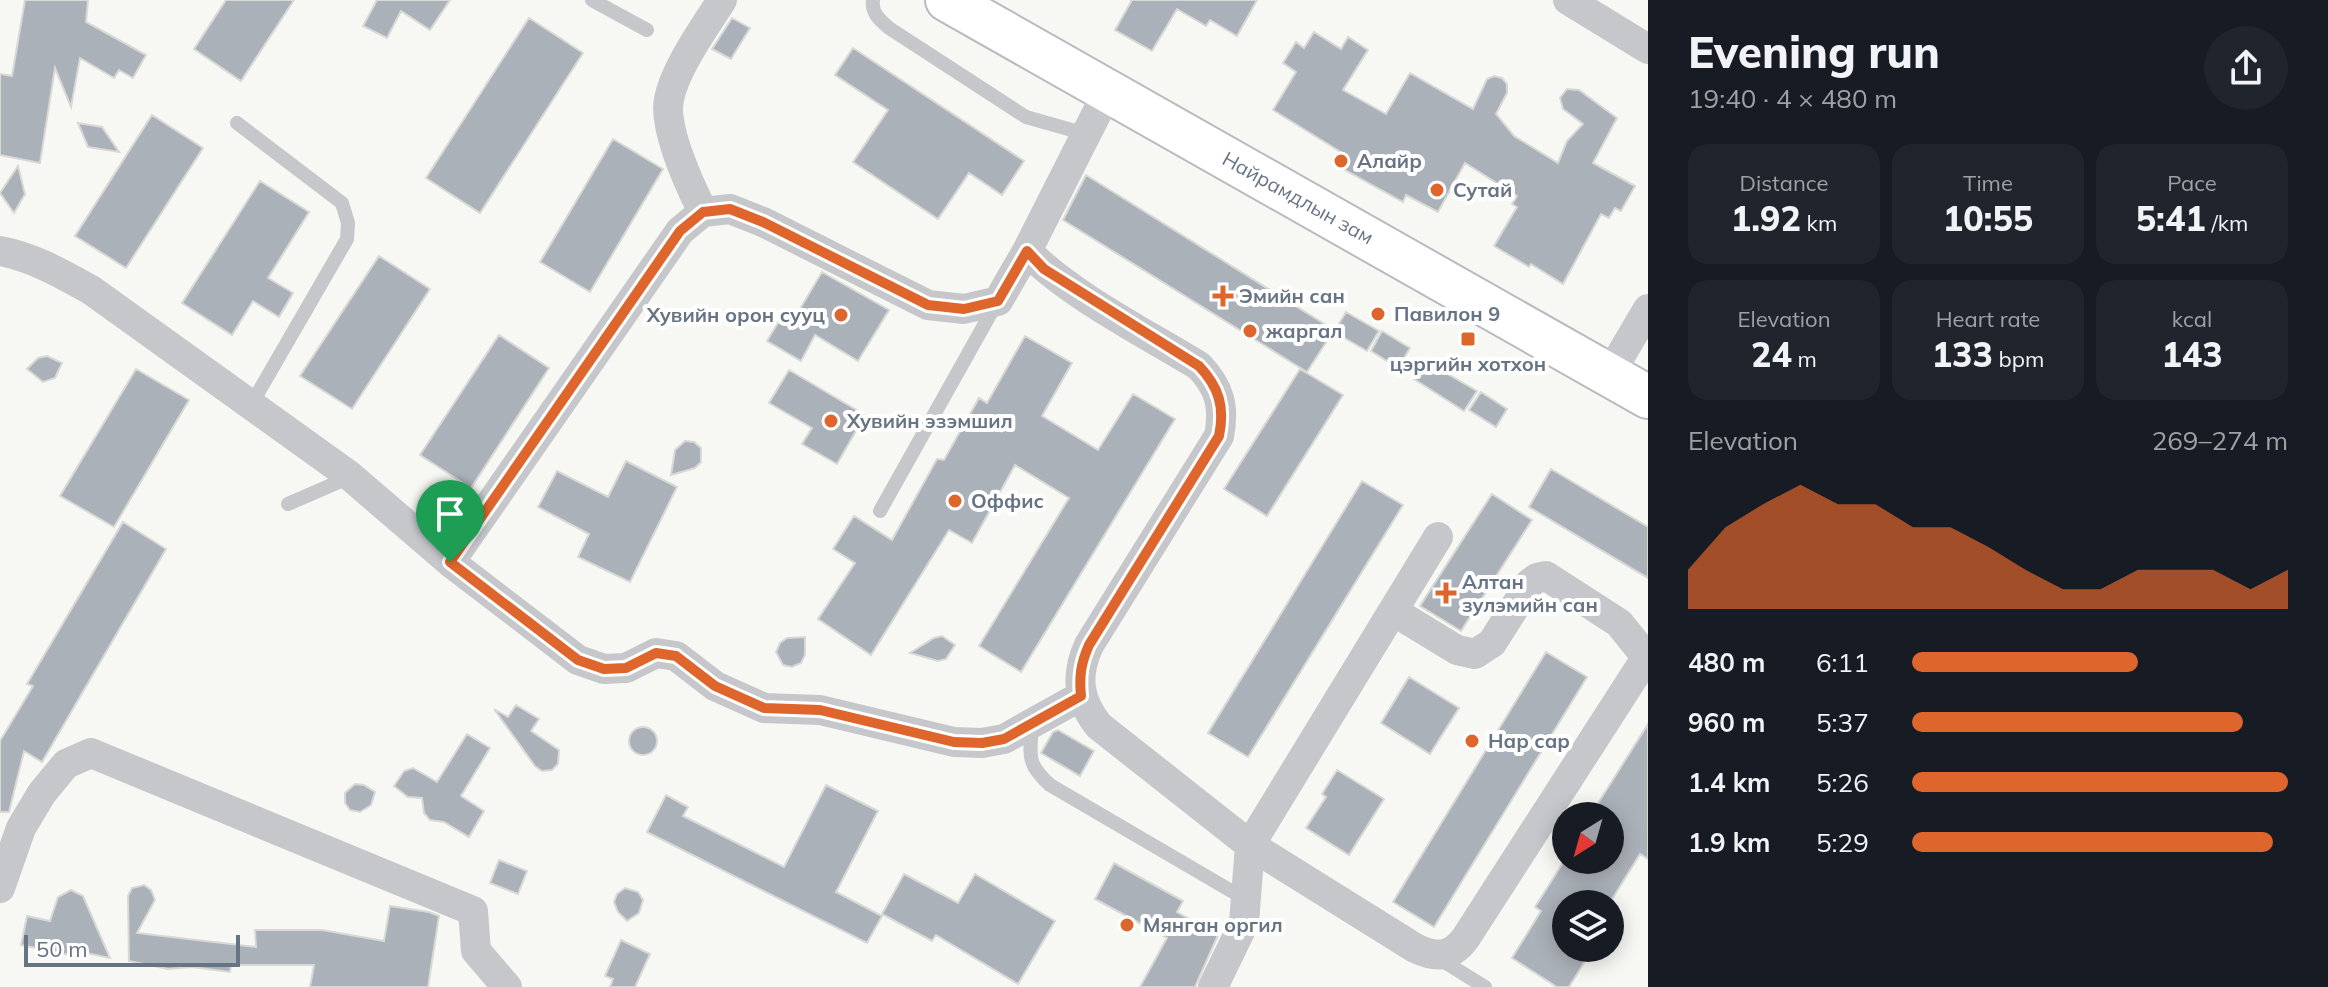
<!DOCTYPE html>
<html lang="en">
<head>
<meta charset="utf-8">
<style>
  body { margin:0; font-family:Mulish,sans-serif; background:#20242c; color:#f1f3f6; height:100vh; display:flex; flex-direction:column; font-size:30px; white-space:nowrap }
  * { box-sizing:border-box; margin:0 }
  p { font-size:26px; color:#9ea1a6 }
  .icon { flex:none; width:44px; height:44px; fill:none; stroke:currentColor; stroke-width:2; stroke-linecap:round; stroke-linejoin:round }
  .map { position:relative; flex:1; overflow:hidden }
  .drawer { display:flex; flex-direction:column; background:#171b24; width:680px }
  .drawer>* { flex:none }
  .needle { width:52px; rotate:217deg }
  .tools { position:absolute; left:1552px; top:802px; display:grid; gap:16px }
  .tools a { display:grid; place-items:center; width:72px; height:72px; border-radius:50%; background:#171b24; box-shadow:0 4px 20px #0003; font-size:40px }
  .scale { position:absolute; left:24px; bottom:20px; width:216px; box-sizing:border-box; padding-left:8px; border:4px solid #677484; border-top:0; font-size:22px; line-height:28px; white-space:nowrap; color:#677484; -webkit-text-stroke:6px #fff; paint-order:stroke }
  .pin { position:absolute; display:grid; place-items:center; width:68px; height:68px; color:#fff; margin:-82px -34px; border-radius:50% 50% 50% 0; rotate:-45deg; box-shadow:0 0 8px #0007 }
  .pin .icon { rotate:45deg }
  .round { display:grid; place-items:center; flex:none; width:84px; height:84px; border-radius:42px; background:#20242c }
  .overview { display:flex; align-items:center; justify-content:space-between; height:136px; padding:0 40px }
  h1 { font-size:44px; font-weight:800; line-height:60px }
  .stats { display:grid; grid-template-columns:repeat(3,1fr); gap:12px; height:136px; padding:8px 40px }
  .stats div { display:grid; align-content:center; border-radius:20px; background:#20242c; text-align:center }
  .stats b { font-size:34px; font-weight:800 }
  .stats small { font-size:22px; font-weight:400 }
  .stats p { font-size:22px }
  .chart { height:224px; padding:16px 40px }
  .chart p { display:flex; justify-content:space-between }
  .chart svg { width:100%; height:144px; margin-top:8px; fill:#de662c; opacity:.7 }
  ul { padding:0 40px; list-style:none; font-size:26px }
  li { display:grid; grid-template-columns:128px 96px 1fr; align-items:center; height:60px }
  li i { height:20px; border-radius:10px; background:#de662c }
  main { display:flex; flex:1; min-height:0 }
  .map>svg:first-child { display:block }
</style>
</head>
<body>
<main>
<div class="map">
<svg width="1648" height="987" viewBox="0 0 1648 987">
  <rect width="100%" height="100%" fill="#f7f7f4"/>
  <path fill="#abb1b8" stroke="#d8d8d6" stroke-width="2" d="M 25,0 L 88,0 L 86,22 L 146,55 L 133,78 L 119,70 L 114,78 L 80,58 L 71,107 L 55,68 L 40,163 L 0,155 L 0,74 L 12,76 Z
    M 226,0 L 294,0 L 241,81 L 194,49 Z
    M 377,0 L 450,0 L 430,30 L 401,11 L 387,38 L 363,26 Z
    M 1132,0 L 1257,0 L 1237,36 L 1210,20 L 1206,26 L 1177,9 L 1152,51 L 1115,30 Z
    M 529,18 L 583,53 L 480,213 L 426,178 Z
    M 732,18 L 750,28 L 731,59 L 712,49 Z
    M 1314,32 L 1341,49 L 1348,37 L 1368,50 L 1343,90 L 1386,114 L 1410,73 L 1473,109 L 1487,79 L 1494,76 L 1502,78 L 1507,84 L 1507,93 L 1496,114 L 1514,136 L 1558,163 L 1567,141 L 1583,124 L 1563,109 L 1560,98 L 1567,89 L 1579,90 L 1617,118 L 1593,163 L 1635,186 L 1621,211 L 1615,208 L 1609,218 L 1601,214 L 1563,284 L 1531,264 L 1529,267 L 1494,246 L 1517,207 L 1512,204 L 1517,196 L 1465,163 L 1438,212 L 1406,195 L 1403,202 L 1338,166 L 1344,154 L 1273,110 L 1296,72 L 1283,63 L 1296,42 L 1304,48 Z
    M 853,48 L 1024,161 L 1002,195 L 969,173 L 938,219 L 853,162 L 888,110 L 835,75 Z
    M 152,115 L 203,148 L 126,268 L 75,236 Z
    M 78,123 L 102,127 L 119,152 L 88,147 Z
    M 613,139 L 663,169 L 590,292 L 540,262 Z
    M 18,166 L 25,194 L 14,213 L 0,193 Z
    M 1086,175 L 1334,330 L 1307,372 L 1063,220 Z
    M 260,181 L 309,212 L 268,278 L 293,293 L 279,317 L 253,301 L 232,335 L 182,303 Z
    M 379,256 L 430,289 L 352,409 L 300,376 Z
    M 822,272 L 889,310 L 858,361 L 815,335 L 801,361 L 767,341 L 781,318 L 791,324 Z
    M 1346,312 L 1379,331 L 1367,351 L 1334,332 Z
    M 1382,331 L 1410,348 L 1398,368 L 1371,351 Z
    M 499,335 L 549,368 L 471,488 L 420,455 Z
    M 1025,336 L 1072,363 L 1042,416 L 1098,450 L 1133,394 L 1175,419 L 1021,672 L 979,646 L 1069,498 L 1015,465 L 972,543 L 949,530 L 871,655 L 818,619 L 855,563 L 833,549 L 854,516 L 892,540 L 937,459 L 944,460 L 979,398 L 987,403 Z
    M 47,356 L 62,363 L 55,378 L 43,382 L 27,369 L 38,358 Z
    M 1425,361 L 1477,391 L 1464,411 L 1414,379 Z
    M 136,369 L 189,400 L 114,527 L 60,496 Z
    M 1300,369 L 1343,395 L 1267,516 L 1224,489 Z
    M 789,370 L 865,415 L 837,464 L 802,444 L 812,428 L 769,403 Z
    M 1481,392 L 1507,409 L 1496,427 L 1469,410 Z
    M 685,441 L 694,442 L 701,448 L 701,462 L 695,468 L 671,475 L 675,450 Z
    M 626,461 L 677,487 L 630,582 L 578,557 L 589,534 L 538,507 L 557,471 L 608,497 Z
    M 1551,469 L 1648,527 L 1648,578 L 1529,507 Z
    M 1362,481 L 1403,505 L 1248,757 L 1208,733 Z
    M 1492,494 L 1532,520 L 1461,631 L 1420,606 Z
    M 123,522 L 166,549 L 42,762 L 24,751 L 9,812 L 0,812 L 0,741 L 33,686 L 27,684 Z
    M 942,636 L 955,645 L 946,659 L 938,661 L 910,653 L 934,638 Z
    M 805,637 L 805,655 L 801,663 L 792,667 L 783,665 L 776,652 L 780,643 L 787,638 Z
    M 1546,652 L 1587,677 L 1434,927 L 1393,902 Z
    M 1409,677 L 1459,708 L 1430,754 L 1381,723 Z
    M 516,705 L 539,719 L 531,731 L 559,750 L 558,764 L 552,770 L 542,771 L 535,766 L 494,709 L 508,717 Z
    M 1648,724 L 1648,859 L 1640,854 L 1609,904 L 1566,904 L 1566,948 L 1593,948 L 1569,987 L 1557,987 L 1512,958 L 1541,911 L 1535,907 L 1566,858 L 1610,860 L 1610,816 L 1590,816 Z
    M629 741a14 14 0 1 1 28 0a14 14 0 1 1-28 0Z
    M 1058,730 L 1094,751 L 1080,776 L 1041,753 L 1053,732 Z
    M 467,734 L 490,748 L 461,796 L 484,811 L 469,837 L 444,822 L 430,820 L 424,813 L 422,798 L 408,797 L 394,786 L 404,771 L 413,768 L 437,782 Z
    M 1337,770 L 1384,799 L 1349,855 L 1306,828 L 1326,797 L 1322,794 Z
    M 355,784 L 364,785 L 375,792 L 371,805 L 360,812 L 350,810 L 345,803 L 345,793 Z
    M 826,785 L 878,811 L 836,892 L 882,916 L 867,943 L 647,832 L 666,795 L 688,807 L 683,816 L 784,867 Z
    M 499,860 L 527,871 L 518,894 L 490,883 Z
    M 1114,863 L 1183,901 L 1177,912 L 1218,935 L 1195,987 L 1140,987 L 1167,938 L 1095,899 Z
    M 904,874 L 958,903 L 975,874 L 1055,921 L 1018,984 L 936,935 L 932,941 L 882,914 Z
    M 144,885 L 151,890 L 155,900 L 137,933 L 256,947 L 255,930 L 322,930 L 384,941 L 390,906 L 429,912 L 439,916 L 428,987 L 310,987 L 314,965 L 231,965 L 230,972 L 192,967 L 168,969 L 129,961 L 128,896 L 132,888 Z
    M 625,888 L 638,892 L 643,900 L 639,913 L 627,921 L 618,912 L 614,902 L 617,894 Z
    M 71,890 L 83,896 L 110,958 L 71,950 L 70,955 L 21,945 L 27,916 L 50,921 L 58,897 Z
    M 621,940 L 650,954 L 635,987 L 610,987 L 613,979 L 605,976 Z"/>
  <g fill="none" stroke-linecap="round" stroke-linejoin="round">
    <defs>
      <path id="secondary" d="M 947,0 L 1648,397"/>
    </defs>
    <use href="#secondary" stroke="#b7bbc0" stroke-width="46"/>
    <path stroke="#c5c7cb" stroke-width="14" d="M 592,0 L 647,30
      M 873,0 C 871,13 880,20 889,28 L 1026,117 L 1086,134
      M 237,123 L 342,203 L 348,223 L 347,239 L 251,405
      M 288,504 L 350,477
      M 880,511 L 996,304
      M 1032,725 C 1030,756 1026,763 1050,785 L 1245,899
      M 1438,958 L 1485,987"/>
    <path stroke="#c5c7cb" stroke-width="30" d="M 1568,0 L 1648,49
      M 703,212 C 690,186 663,128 669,99 C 675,68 705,27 722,0
      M 0,251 C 33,257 62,274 91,290 L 350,476 L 450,562 L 578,660 L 604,669 L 626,668 L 656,653 L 676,656 L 715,686 L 764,708 L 820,710 L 954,742 L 982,743 L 1004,739 L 1081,696
      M 1027,251 C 1070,295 1145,333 1199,366 C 1219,387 1225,406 1219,436 L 1089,645 C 1075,676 1078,700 1099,726 L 1250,845 L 1415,948 C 1436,958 1450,958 1465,939 L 1646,658
      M 1609,375 L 1648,309
      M 450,562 L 680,231 L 703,212 L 730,209 L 763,222 L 928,305 L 964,309 L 998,301 L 1027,251 L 1108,91
      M 1393,611 L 1457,650 L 1475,654 L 1492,643 L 1530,583 L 1537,578 L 1546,576 L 1619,623 L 1648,659
      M 0,888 L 21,828 L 42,793 L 66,764 L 91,753 L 473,911 L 476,951 L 507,987
      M 1213,987 L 1244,923 L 1250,845 L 1438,537"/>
    <use href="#secondary" stroke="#fff" stroke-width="42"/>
  </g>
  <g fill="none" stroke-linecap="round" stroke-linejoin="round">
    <defs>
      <path id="route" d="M 730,209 L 763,222 L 928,305 L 964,309 L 998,301 L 1027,251 L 1044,269 L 1199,366 C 1219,387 1225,407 1219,436 L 1089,645 C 1081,663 1079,676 1081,696 L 1004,739 L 982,743 L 954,742 L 820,710 L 764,708 L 715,686 L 676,656 L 656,653 L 626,668 L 604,669 L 578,660 L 450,562 L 680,231 L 703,212 Z"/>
    </defs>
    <use href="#route" stroke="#fff" stroke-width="16"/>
    <use href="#route" stroke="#de662c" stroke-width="10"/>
  </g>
  <g fill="#de662c" stroke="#fff" stroke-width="3">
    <circle cx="1341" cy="161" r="8"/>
    <circle cx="1437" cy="190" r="8"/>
    <path d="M1219 284h8v8h8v8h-8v8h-8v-8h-8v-8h8z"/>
    <circle cx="1378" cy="314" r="8"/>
    <circle cx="841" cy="315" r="8"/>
    <circle cx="1250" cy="331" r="8"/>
    <rect x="1460" y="331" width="16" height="16" rx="4"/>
    <circle cx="831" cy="421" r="8"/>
    <circle cx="955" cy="501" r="8"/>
    <path d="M1442 581h8v8h8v8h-8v8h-8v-8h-8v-8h8z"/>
    <circle cx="1472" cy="741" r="8"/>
    <circle cx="1127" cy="925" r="8"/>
  </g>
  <g text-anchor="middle" stroke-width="8" stroke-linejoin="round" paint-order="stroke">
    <g font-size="20" font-weight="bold" fill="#677484" stroke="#fff" text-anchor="start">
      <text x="1357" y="168">Алайр</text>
      <text x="1453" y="197">Сутай</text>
      <text x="1239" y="303">Эмийн сан</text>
      <text x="1394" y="321">Павилон 9</text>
      <text x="825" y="322" text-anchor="end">Хувийн орон сууц</text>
      <text x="1266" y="338">жаргал</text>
      <text x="1468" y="371" text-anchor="middle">цэргийн хотхон</text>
      <text x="847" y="428">Хувийн эзэмшил</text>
      <text x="971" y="508">Оффис</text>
      <text x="1462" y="589">Алтан<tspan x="1462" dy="23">зулэмийн сан</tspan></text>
      <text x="1488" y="748">Нар сар</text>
      <text x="1143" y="932">Мянган оргил</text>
    </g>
    <g font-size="20" fill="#677484" stroke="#fff">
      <text transform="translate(1298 198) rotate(29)" y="7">Найрамдлын зам</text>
    </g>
  </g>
</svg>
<div class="tools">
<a><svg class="needle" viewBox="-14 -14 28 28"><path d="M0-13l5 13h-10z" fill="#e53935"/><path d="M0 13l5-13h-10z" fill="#9ea1a6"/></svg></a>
<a><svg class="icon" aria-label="layers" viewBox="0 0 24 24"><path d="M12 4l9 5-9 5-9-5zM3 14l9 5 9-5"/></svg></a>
</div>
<div class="scale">50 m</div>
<div class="pin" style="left:450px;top:562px;background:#1e9e55"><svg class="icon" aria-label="arrive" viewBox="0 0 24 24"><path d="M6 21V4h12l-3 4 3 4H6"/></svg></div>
</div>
<section class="drawer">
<div class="overview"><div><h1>Evening run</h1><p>19:40 · 4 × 480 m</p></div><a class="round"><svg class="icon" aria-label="share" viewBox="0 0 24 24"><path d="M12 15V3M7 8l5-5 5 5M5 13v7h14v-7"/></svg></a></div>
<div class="stats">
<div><p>Distance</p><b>1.92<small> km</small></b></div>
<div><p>Time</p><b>10:55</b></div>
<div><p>Pace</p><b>5:41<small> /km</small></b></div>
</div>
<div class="stats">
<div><p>Elevation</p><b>24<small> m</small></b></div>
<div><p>Heart rate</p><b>133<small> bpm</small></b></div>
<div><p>kcal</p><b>143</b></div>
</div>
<div class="chart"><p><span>Elevation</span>269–274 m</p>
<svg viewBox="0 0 160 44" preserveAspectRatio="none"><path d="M0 44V32L10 19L20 12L30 6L40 12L50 12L60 19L70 19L80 25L90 32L100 38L110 38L120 32L130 32L140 32L150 38L160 32V44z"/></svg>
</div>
<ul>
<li><b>480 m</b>6:11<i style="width:60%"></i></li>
<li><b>960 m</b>5:37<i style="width:88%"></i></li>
<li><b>1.4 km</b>5:26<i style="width:100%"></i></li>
<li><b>1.9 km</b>5:29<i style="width:96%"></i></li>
</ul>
</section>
</main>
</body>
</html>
